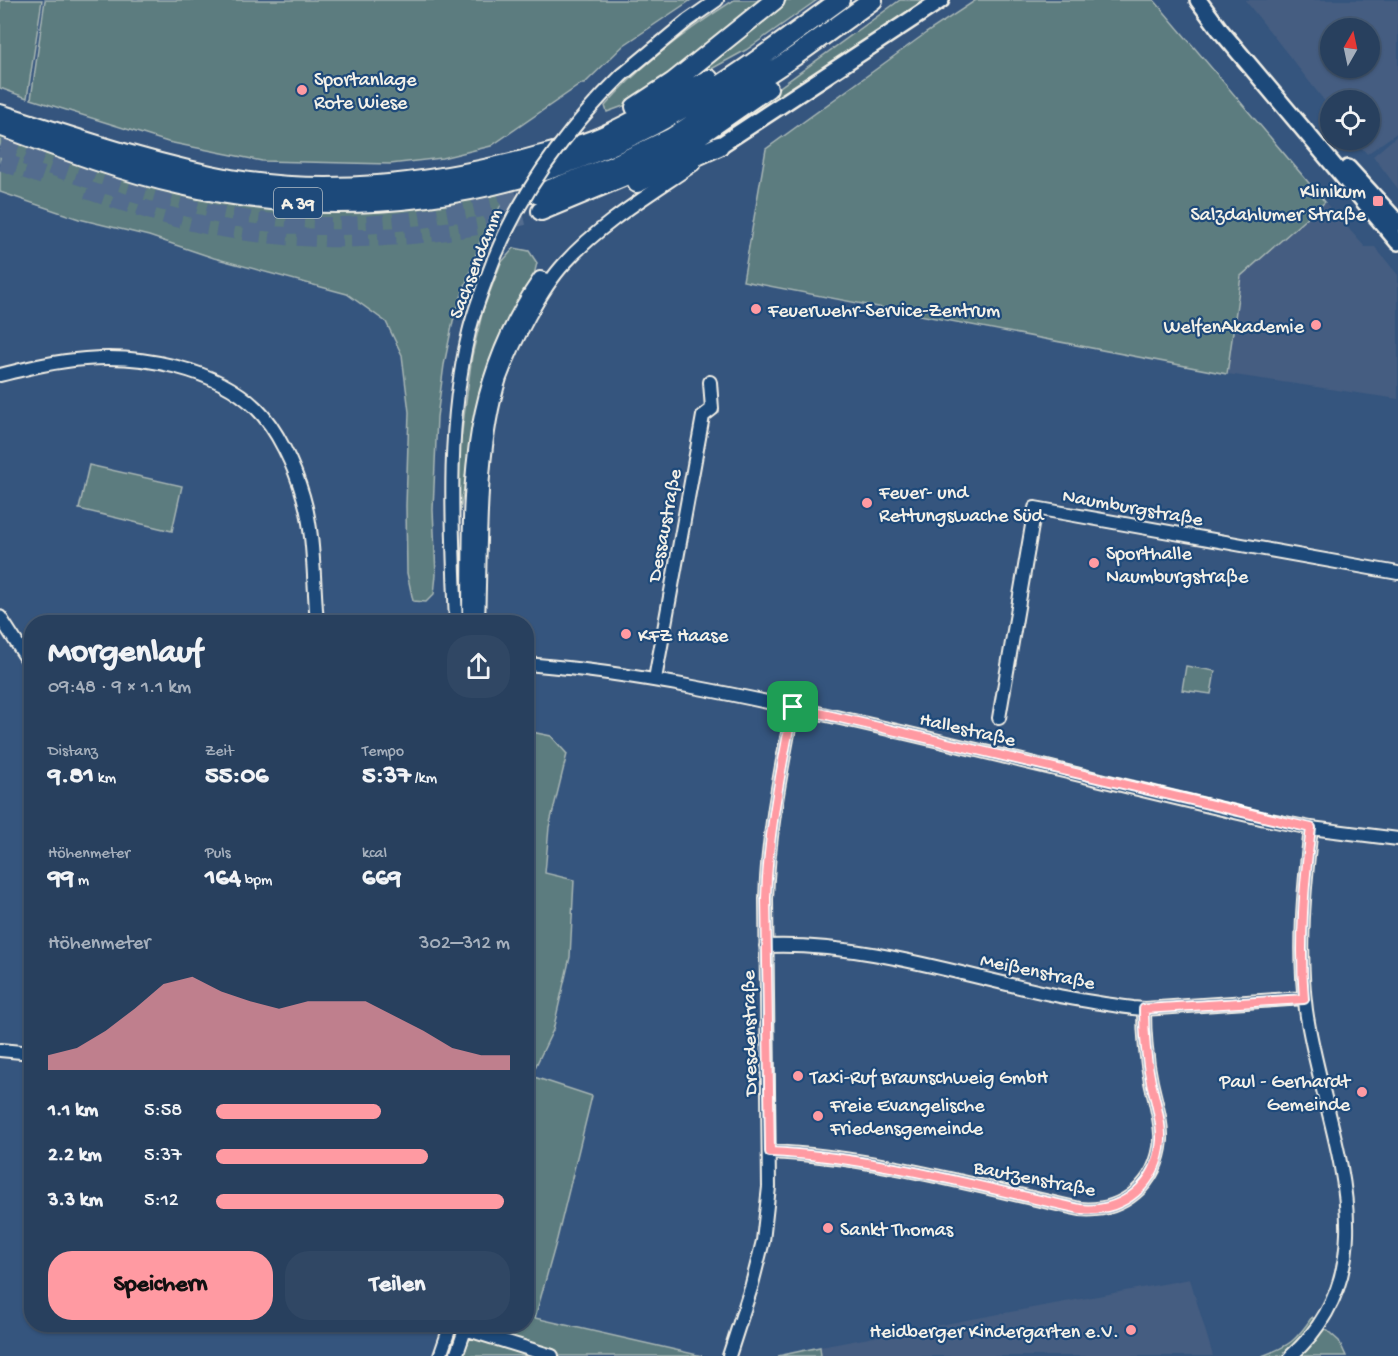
<!DOCTYPE html>
<html lang="de">
<head>
<meta charset="utf-8">
<style>
  body { margin:0; font-family:"Gochi Hand",sans-serif; background:#304764; color:#f1f3f6; height:100vh; display:flex; flex-direction:column; font-size:22px; white-space:nowrap }
  * { box-sizing:border-box; margin:0 }
  p { font-size:20px; color:#a5afbc }
  .icon { flex:none; width:33px; height:33px; fill:none; stroke:currentColor; stroke-width:2; stroke-linecap:round; stroke-linejoin:round }
  .map { position:relative; flex:1; overflow:hidden }
  .drawer { position:absolute; left:24px; top:615px; width:510px; height:717px; display:flex; flex-direction:column; background:#28405e; border-radius:24px; box-shadow:0 2px 4px #0004,0 0 0 2px #445973 }
  .drawer>* { flex:none }
  .needle { width:39px; rotate:9deg }
  .fabs { position:absolute; left:1320px; top:18px; display:grid; gap:12px }
  .fabs a { display:grid; place-items:center; width:60px; height:60px; border-radius:50%; background:#28405e; box-shadow:0 2px 4px #0004,0 0 0 2px #445973; font-size:30px }
  .pin { position:absolute; display:grid; place-items:center; width:51px; height:51px; color:#fff; margin:-26px; border-radius:12px; box-shadow:0 3px 9px #0006 }
  .round { display:grid; place-items:center; flex:none; width:63px; height:63px; border-radius:24px; background:#304764 }
  .overview { display:flex; align-items:center; justify-content:space-between; height:102px; padding:0 24px }
  h1 { font-size:33px; font-weight:800; line-height:45px }
  .stats { display:grid; grid-template-columns:repeat(3,1fr); gap:9px; height:102px; padding:6px 24px }
  .stats div { display:grid; align-content:center }
  .stats b { font-size:26px; font-weight:800 }
  .stats small { font-size:16px; font-weight:400 }
  .stats p { font-size:16px }
  .chart { height:168px; padding:12px 24px }
  .chart p { display:flex; justify-content:space-between }
  .chart svg { width:100%; height:108px; margin-top:6px; fill:#ff9aa2; opacity:.7 }
  .button { display:flex; gap:12px; margin-top:auto; padding:12px 24px }
  .button a { flex:1; height:69px; border-radius:24px; background:#ff9aa2; color:#111; font-size:24px; font-weight:800; line-height:69px; text-align:center }
  .button a+a { background:#304764; color:#f1f3f6 }
  ul { padding:0 24px; list-style:none; font-size:20px }
  li { display:grid; grid-template-columns:96px 72px 1fr; align-items:center; height:45px }
  li i { height:15px; border-radius:8px; background:#ff9aa2 }
  .map>svg:first-child { display:block }
</style>
</head>
<body>
<div class="map">
<svg width="1398" height="1356" viewBox="0 0 1398 1356">
  <rect width="100%" height="100%" fill="#35557e"/>
  <filter id="ink" filterUnits="userSpaceOnUse"><feTurbulence type="fractalNoise" baseFrequency=".0167" numOctaves="2"/><feDisplacementMap in="SourceGraphic" scale="12" xChannelSelector="R" yChannelSelector="G"/><feConvolveMatrix kernelMatrix="1 2 1 2 8 2 1 2 1" color-interpolation-filters="sRGB"/></filter>
  <g filter="url(#ink)">
    <path fill="#445d81" fill-rule="evenodd" d="M 1245,0 L 1398,0 L 1398,132 L 1367,154 L 1355,140 L 1370,140 L 1370,100 L 1330,100 L 1330,108 ZM 1370,28 L 1370,68 L 1330,68 L 1330,28 Z
      M 1398,135 L 1398,189 L 1373,156 Z
      M 1325,202 L 1365,247 L 1375,247 L 1398,275 L 1398,399 L 1227,374 L 1241,276 Z
      M 1190,1279 L 1213,1356 L 821,1356 L 820,1347 Z"/>
    <path fill="#5b7b7f" stroke="#a8b6b4" stroke-width="1.5" d="M 0,0 L 42,0 L 27,98 L 0,88 Z
      M 45,0 L 691,0 L 624,45 L 584,84 L 581,84 L 491,146 L 442,158 L 390,164 L 262,161 L 168,142 L 31,99 Z
      M 734,0 L 764,0 L 664,79 L 626,105 L 607,112 L 605,106 C 641,64 687,30 734,0 Z
      M 787,0 L 817,0 L 746,50 L 693,79 Z
      M 900,0 L 926,0 L 745,120 L 697,147 Z
      M 976,0 L 1154,0 L 1325,202 L 1241,276 L 1227,374 L 743,281 L 766,149 L 926,33 Z
      M 0,136 C 50,154 100,174 152,187 C 272,218 388,221 509,191 L 480,242 L 453,321 L 444,365 L 437,417 L 433,510 L 436,575 L 434,594 L 426,602 L 413,601 L 407,573 L 406,506 L 409,412 L 402,355 L 386,322 L 347,294 L 214,258 L 149,236 L 79,219 L 0,192 Z
      M 514,248 L 529,251 L 537,263 L 532,283 L 509,319 L 490,360 L 477,410 L 460,512 L 458,462 L 472,356 L 483,310 L 501,263 Z
      M 89,465 L 182,486 L 172,531 L 79,509 Z
      M 1186,666 L 1215,671 L 1211,694 L 1182,690 Z
      M 527,731 L 551,736 L 567,754 L 549,827 L 545,873 L 574,880 L 570,957 L 553,1030 L 531,1076 L 592,1096 L 557,1239 L 535,1318 L 702,1356 L 463,1356 L 475,1325 L 526,1324 Z
      M 1312,1317 L 1339,1341 L 1346,1356 L 1262,1356 C 1289,1346 1296,1341 1312,1317 Z
      M 820,1347 L 821,1356 L 778,1356 Z"/>
    <g fill="none" stroke-linecap="round" stroke-linejoin="round">
      <path stroke="#526c8e" stroke-width="18" stroke-dasharray="18 9" stroke-linecap="butt" d="M 0,147 C 106,187 220,227 335,226 C 404,225 472,212 537,194
        M 0,161 L 46,177
        M 87,190 C 125,203 162,215 201,224 C 308,246 418,242 524,216"/>
      <defs>
        <path id="minor" d="M 622,75 L 687,21 L 717,0
          M 0,375 C 28,368 56,361 85,359 C 140,354 215,368 256,408 C 277,428 295,468 303,496 C 315,536 313,581 317,622
          M 0,617 L 32,667
          M 456,622 C 452,525 446,428 469,332 C 475,307 485,283 494,259
          M 469,622 C 470,494 463,389 540,278 L 550,281
          M 478,622 C 481,546 477,451 500,378 C 508,357 518,336 529,316 C 539,298 550,279 564,264 C 601,223 649,195 694,164
          M 526,664 C 639,673 748,697 858,722 C 994,753 1129,788 1265,819 L 1311,828 L 1398,839
          M 655,679 L 703,416 L 712,409 L 710,382
          M 999,718 L 1035,508 L 1398,573
          M 766,946 C 865,942 960,975 1055,995 C 1081,1001 1107,1004 1133,1008 L 1144,1009 L 1304,998
          M 0,1050 L 32,1053
          M 770,1152 C 873,1156 979,1187 1080,1209 C 1123,1213 1157,1184 1161,1140 C 1162,1122 1155,1100 1151,1082 C 1146,1058 1144,1034 1144,1009
          M 449,1324 L 552,1356
          M 440,1356 L 451,1324
          M 456,1356 L 467,1324
          M 729,1356 L 751,1288 L 763,1241 L 769,1187 L 766,899 C 768,833 781,771 793,707
          M 1291,1356 C 1398,1260 1322,1126 1306,1010 C 1298,949 1304,889 1311,828"/>
        <path id="major" d="M 1198,0 L 1220,30 L 1398,242
          M 719,146 L 941,0
          M 1348,168 L 1398,223"/>
        <path id="highway" d="M 635,107 L 673,82 L 775,0
          M 0,114 C 76,138 153,165 231,179 C 329,196 427,184 523,160 C 552,152 582,146 609,133 C 643,117 676,97 709,79
          M 0,126 C 59,148 119,171 181,185 C 340,222 507,202 652,126 C 718,91 779,44 840,0
          M 637,183 L 719,146
          M 537,194 L 612,166 L 671,138 L 795,56 L 873,0
          M 541,211 L 642,169 L 687,144 L 768,88"/>
      </defs>
      <use href="#minor" stroke="#f4f1e8" stroke-width="16"/>
      <use href="#major" stroke="#f4f1e8" stroke-width="20"/>
      <use href="#highway" stroke="#f4f1e8" stroke-width="22"/>
      <use href="#minor" stroke="#1f4a7a" stroke-width="12"/>
      <use href="#major" stroke="#1f4a7a" stroke-width="15"/>
      <use href="#highway" stroke="#1f4a7a" stroke-width="18"/>
      <defs>
        <path id="minor-bridge" d="M 494,259 C 523,188 568,128 622,75"/>
      </defs>
      <use href="#minor-bridge" stroke="#f4f1e8" stroke-width="16" stroke-linecap="butt"/>
      <use href="#minor-bridge" stroke="#1f4a7a" stroke-width="12"/>
    </g>
  </g>
  <g fill="none" stroke-linecap="round" stroke-linejoin="round" filter="url(#ink)">
    <defs>
      <path id="route" d="M 793,707 L 1311,828 C 1304,885 1299,941 1304,999 L 1144,1009 C 1144,1034 1146,1058 1151,1082 C 1155,1100 1162,1122 1161,1140 C 1158,1184 1123,1213 1080,1209 C 978,1187 875,1157 770,1152 L 766,898 C 768,833 781,771 793,707 Z"/>
    </defs>
    <use href="#route" stroke="#fff" stroke-width="12"/>
    <use href="#route" stroke="#ff9aa2" stroke-width="8"/>
  </g>
  <g fill="#ff9aa2" stroke="#1f4a7a" stroke-width="2">
    <circle cx="302" cy="90" r="6"/>
    <rect x="1372" y="195" width="12" height="12" rx="3"/>
    <circle cx="756" cy="309" r="6"/>
    <circle cx="1316" cy="325" r="6"/>
    <circle cx="867" cy="503" r="6"/>
    <circle cx="1094" cy="563" r="6"/>
    <circle cx="626" cy="634" r="6"/>
    <circle cx="798" cy="1076" r="6"/>
    <circle cx="1362" cy="1092" r="6"/>
    <circle cx="818" cy="1116" r="6"/>
    <circle cx="828" cy="1228" r="6"/>
    <circle cx="1131" cy="1330" r="6"/>
  </g>
  <g text-anchor="middle" stroke-width="4.5" stroke-linejoin="round" paint-order="stroke">
    <rect fill="#1f4a7a" stroke="#b4bfc7" stroke-width="1.5" x="274" y="188" width="48" height="30" rx="4.5"/>
    <g font-size="18" font-weight="bold" fill="#f4f1e8">
      <text x="298" y="209">A 39</text>
    </g>
    <g font-size="20" fill="#f4f1e8" stroke="#1f4a7a" text-anchor="start">
      <text x="314" y="85">Sportanlage<tspan x="314" dy="23">Rote Wiese</tspan></text>
      <text x="1366" y="197" text-anchor="end">Klinikum<tspan x="1366" dy="23">Salzdahlumer Straße</tspan></text>
      <text x="768" y="316">Feuerwehr-Service-Zentrum</text>
      <text x="1304" y="332" text-anchor="end">WelfenAkademie</text>
      <text x="879" y="498">Feuer- und<tspan x="879" dy="23">Rettungswache Süd</tspan></text>
      <text x="1106" y="559">Sporthalle<tspan x="1106" dy="23">Naumburgstraße</tspan></text>
      <text x="638" y="641">KFZ Haase</text>
      <text x="810" y="1083">Taxi-Ruf Braunschweig GmbH</text>
      <text x="1350" y="1087" text-anchor="end">Paul - Gerhardt<tspan x="1350" dy="23">Gemeinde</tspan></text>
      <text x="830" y="1111">Freie Evangelische<tspan x="830" dy="23">Friedensgemeinde</tspan></text>
      <text x="840" y="1235">Sankt Thomas</text>
      <text x="1119" y="1337" text-anchor="end">Heidberger Kindergarten e.V.</text>
    </g>
    <g font-size="20" fill="#f4f1e8" stroke="#1f4a7a">
      <text transform="translate(474 263) rotate(-69)" y="7">Sachsendamm</text>
      <text transform="translate(1133 506) rotate(10)" y="7">Naumburgstraße</text>
      <text transform="translate(663 525) rotate(-79)" y="7">Dessaustraße</text>
      <text transform="translate(968 728) rotate(13)" y="7">Hallestraße</text>
      <text transform="translate(1038 970) rotate(12)" y="7">Meißenstraße</text>
      <text transform="translate(748 1033) rotate(-91)" y="7">Dresdenstraße</text>
      <text transform="translate(1035 1177) rotate(11)" y="7">Bautzenstraße</text>
    </g>
  </g>
</svg>
<div class="fabs">
<a><svg class="needle" viewBox="-14 -14 28 28"><path d="M0-13l5 13h-10z" fill="#e53935"/><path d="M0 13l5-13h-10z" fill="#a5afbc"/></svg></a>
<a><svg class="icon" aria-label="locate" viewBox="0 0 24 24"><circle cx="12" cy="12" r="6"/><path d="M12 2v4M12 18v4M2 12h4M18 12h4"/></svg></a>
</div>
<div class="pin" style="left:793px;top:707px;background:#1e9e55"><svg class="icon" aria-label="arrive" viewBox="0 0 24 24"><path d="M6 21V4h12l-3 4 3 4H6"/></svg></div>
<section class="drawer">
<div class="overview"><div><h1>Morgenlauf</h1><p>09:48 · 9 × 1.1 km</p></div><a class="round"><svg class="icon" aria-label="share" viewBox="0 0 24 24"><path d="M12 15V3M7 8l5-5 5 5M5 13v7h14v-7"/></svg></a></div>
<div class="stats">
<div><p>Distanz</p><b>9.81<small> km</small></b></div>
<div><p>Zeit</p><b>55:06</b></div>
<div><p>Tempo</p><b>5:37<small> /km</small></b></div>
</div>
<div class="stats">
<div><p>Höhenmeter</p><b>99<small> m</small></b></div>
<div><p>Puls</p><b>164<small> bpm</small></b></div>
<div><p>kcal</p><b>669</b></div>
</div>
<div class="chart"><p><span>Höhenmeter</span>302–312 m</p>
<svg viewBox="0 0 160 44" preserveAspectRatio="none"><path d="M0 44V38L10 35L20 28L30 19L40 9L50 6L60 12L70 16L80 19L90 16L100 16L110 16L120 22L130 28L140 35L150 38L160 38V44z"/></svg>
</div>
<ul>
<li><b>1.1 km</b>5:58<i style="width:56%"></i></li>
<li><b>2.2 km</b>5:37<i style="width:72%"></i></li>
<li><b>3.3 km</b>5:12<i style="width:98%"></i></li>
</ul>
<div class="button"><a>Speichern</a><a>Teilen</a></div>
</section>
</div>
</body>
</html>
